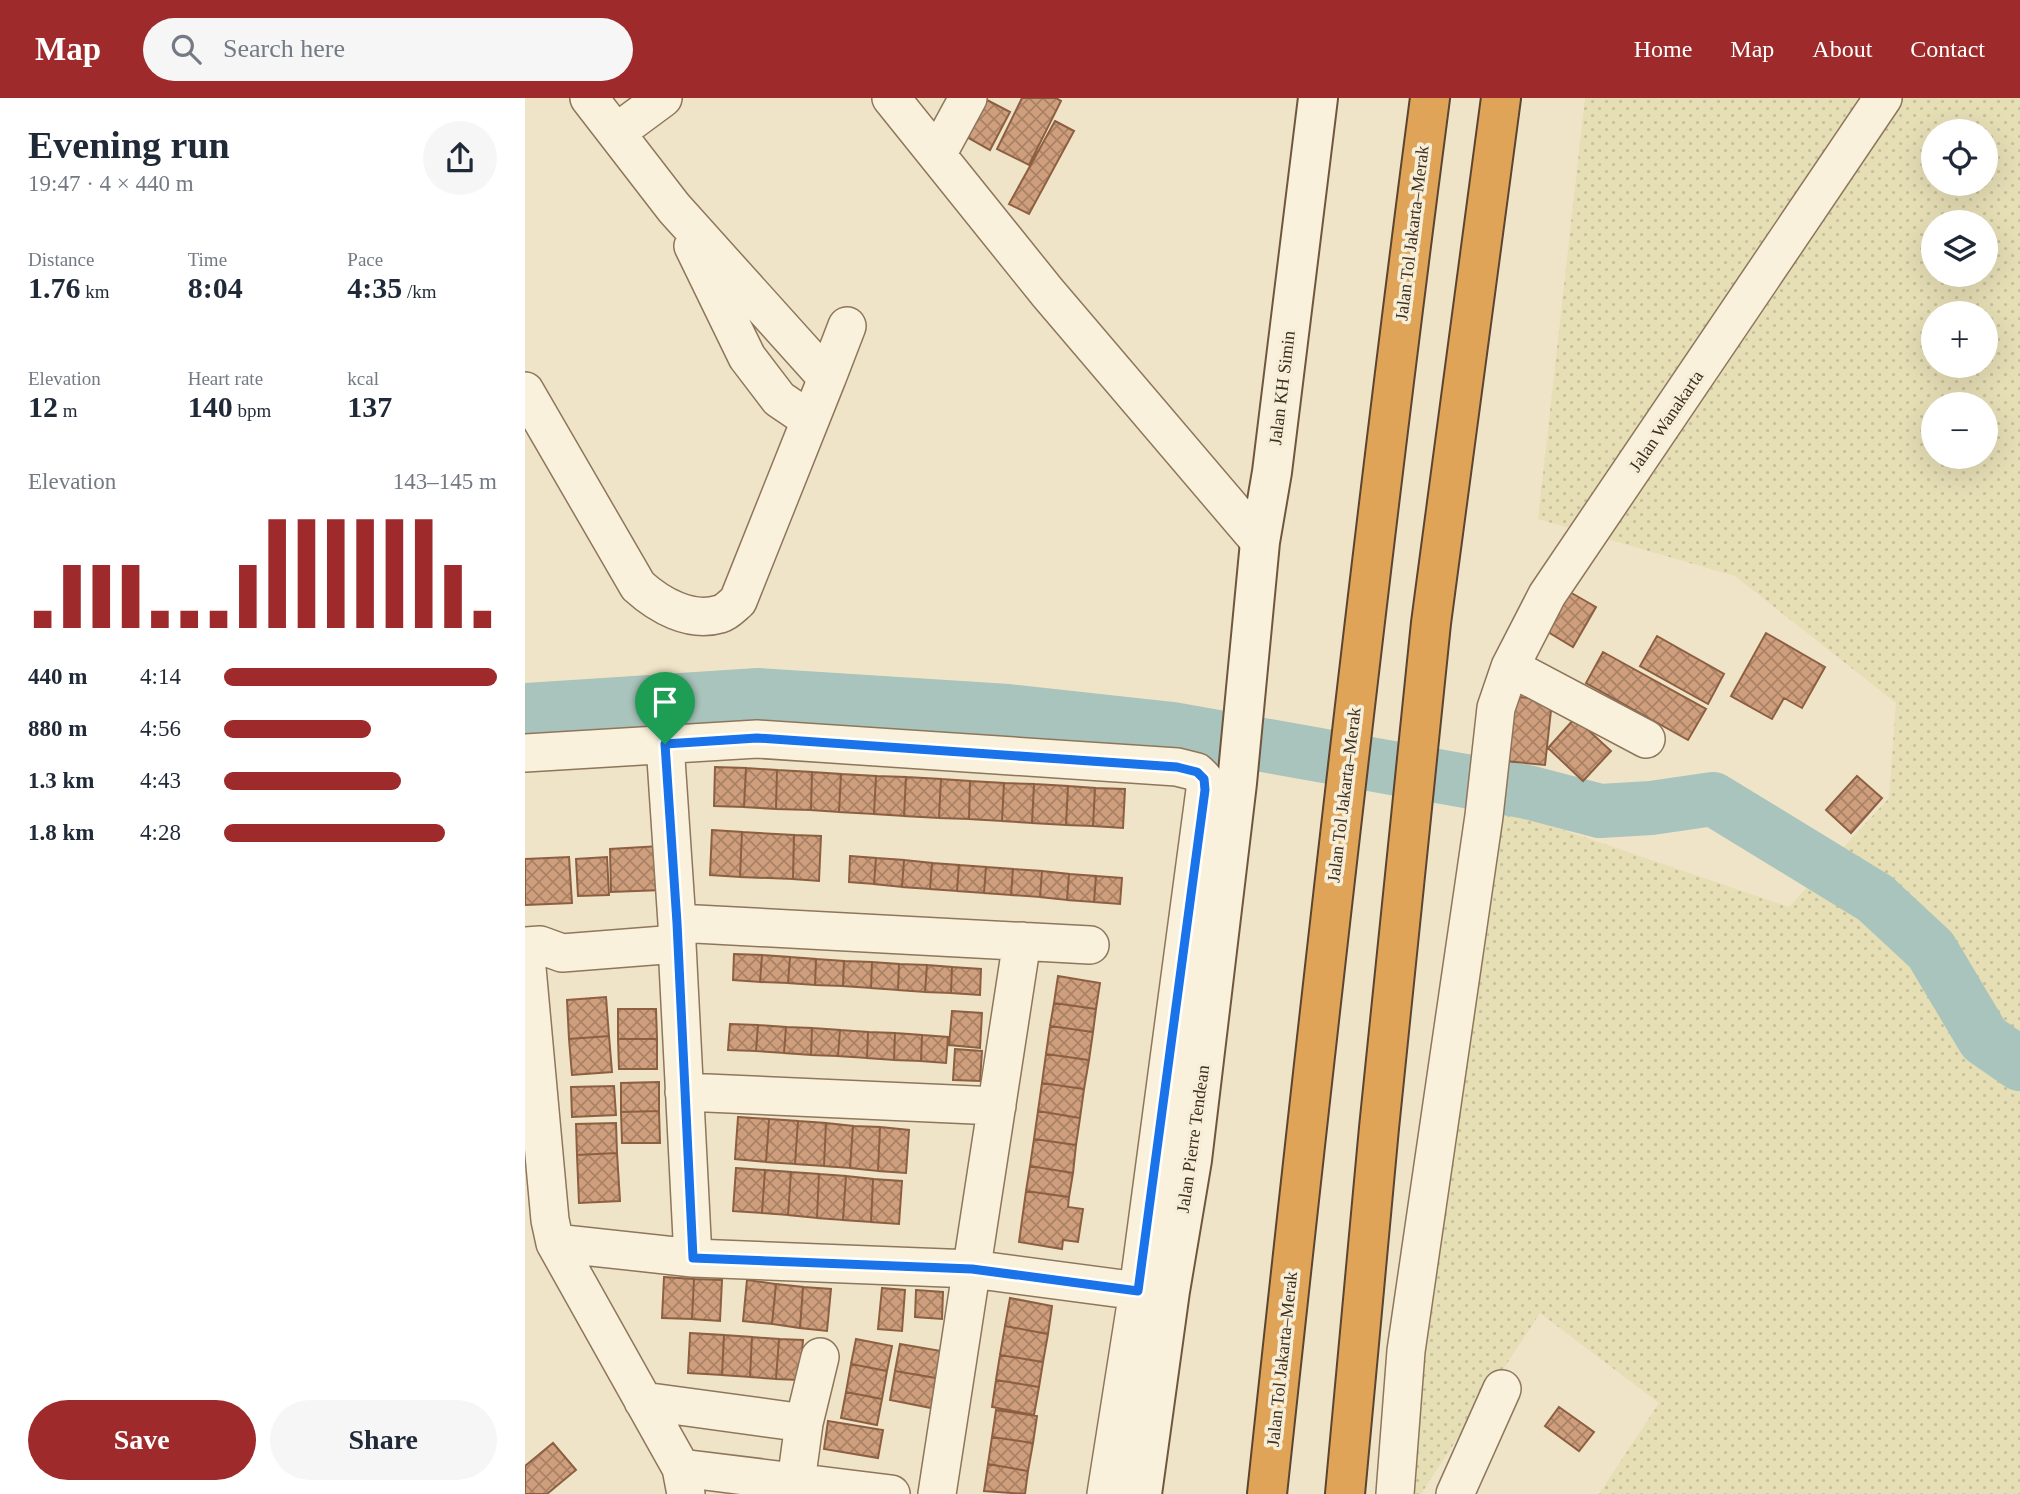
<!DOCTYPE html>
<html lang="en">
<head>
<meta charset="utf-8">
<style>
  body { margin:0; font-family:Georgia,serif; background:#f6f6f7; color:#1f2937; height:100vh; display:flex; flex-direction:column; font-size:26px; white-space:nowrap }
  * { box-sizing:border-box; margin:0 }
  p { font-size:23px; color:#747a83 }
  .icon { flex:none; width:38px; height:38px; fill:none; stroke:currentColor; stroke-width:2; stroke-linecap:round; stroke-linejoin:round }
  .map { position:relative; flex:1; overflow:hidden }
  .sheet { display:flex; flex-direction:column; background:#fff; width:525px }
  .sheet>* { flex:none }
  .fabs { position:absolute; left:1396px; top:21px; display:grid; gap:14px }
  .fabs a { display:grid; place-items:center; width:77px; height:77px; border-radius:50%; background:#fff; box-shadow:0 7px 28px #0002; font-size:35px }
  .pin { position:absolute; display:grid; place-items:center; width:60px; height:60px; color:#fff; margin:-72px -30px; border-radius:50% 50% 50% 0; rotate:-45deg; box-shadow:0 0 7px #0007 }
  .pin .icon { rotate:45deg }
  .round { display:grid; place-items:center; flex:none; width:74px; height:74px; border-radius:37px; background:#f6f6f7 }
  .head { display:flex; align-items:center; justify-content:space-between; height:119px; padding:0 28px }
  h1 { font-size:38px; font-weight:800; line-height:52px }
  .stats { display:grid; grid-template-columns:repeat(3,1fr); gap:10px; height:119px; padding:7px 28px }
  .stats div { display:grid; align-content:center }
  .stats b { font-size:30px; font-weight:800 }
  .stats small { font-size:19px; font-weight:400 }
  .stats p { font-size:19px }
  .chart { height:196px; padding:14px 28px }
  .chart p { display:flex; justify-content:space-between }
  .chart svg { width:100%; height:126px; margin-top:7px; stroke:#9e2a2b; stroke-width:6 }
  .button { display:flex; gap:14px; margin-top:auto; padding:14px 28px }
  .button a { flex:1; height:80px; border-radius:42px; background:#9e2a2b; color:#fff; font-size:28px; font-weight:800; line-height:80px; text-align:center }
  .button a+a { background:#f6f6f7; color:#1f2937 }
  ul { padding:0 28px; list-style:none; font-size:23px }
  li { display:grid; grid-template-columns:112px 84px 1fr; align-items:center; height:52px }
  li i { height:18px; border-radius:9px; background:#9e2a2b }
  header { display:flex; align-items:center; gap:42px; box-sizing:border-box; height:98px; padding:0 35px; background:#9e2a2b; color:#fff }
  header strong { font-size:33px }
  nav { display:flex; gap:38px; margin-inline-start:auto; font-size:24px }
  .search { width:490px; height:63px; background:#f6f6f7; display:flex; align-items:center; gap:18px; box-sizing:border-box; padding:0 24px; border-radius:38px; color:#747a83; font-size:26px }
  main { display:flex; flex:1; min-height:0 }
  .map>svg:first-child { display:block }
</style>
</head>
<body>
<header>
<strong>Map</strong>
<div class="search"><svg class="icon" aria-label="search" viewBox="0 0 24 24"><circle cx="10" cy="10" r="6"/><path d="M15 15l6 6"/></svg>Search here</div>
<nav><a>Home</a><a>Map</a><a>About</a><a>Contact</a></nav>
</header>
<main>
<section class="sheet">
<div class="head"><div><h1>Evening run</h1><p>19:47 · 4 × 440 m</p></div><a class="round"><svg class="icon" aria-label="share" viewBox="0 0 24 24"><path d="M12 15V3M7 8l5-5 5 5M5 13v7h14v-7"/></svg></a></div>
<div class="stats">
<div><p>Distance</p><b>1.76<small> km</small></b></div>
<div><p>Time</p><b>8:04</b></div>
<div><p>Pace</p><b>4:35<small> /km</small></b></div>
</div>
<div class="stats">
<div><p>Elevation</p><b>12<small> m</small></b></div>
<div><p>Heart rate</p><b>140<small> bpm</small></b></div>
<div><p>kcal</p><b>137</b></div>
</div>
<div class="chart"><p><span>Elevation</span>143–145 m</p>
<svg viewBox="0 0 160 44" preserveAspectRatio="none"><path d="M5 44V38M15 44V22M25 44V22M35 44V22M45 44V38M55 44V38M65 44V38M75 44V22M85 44V6M95 44V6M105 44V6M115 44V6M125 44V6M135 44V6M145 44V22M155 44V38"/></svg>
</div>
<ul>
<li><b>440 m</b>4:14<i style="width:100%"></i></li>
<li><b>880 m</b>4:56<i style="width:54%"></i></li>
<li><b>1.3 km</b>4:43<i style="width:65%"></i></li>
<li><b>1.8 km</b>4:28<i style="width:81%"></i></li>
</ul>
<div class="button"><a>Save</a><a>Share</a></div>
</section>
<div class="map">
<svg width="1495" height="1396" viewBox="0 0 1495 1396">
  <defs>
    <pattern id="farmland-dots" width="8" height="8" patternUnits="userSpaceOnUse" patternTransform="scale(1.75)"><rect width="8" height="8" fill="#e6deb5"/><path d="M2 2h.1M6 6h.1" fill="none" stroke="#c6bf9b" stroke-width="1.8" stroke-linecap="round"/></pattern>
    <pattern id="building-cross-hatch" width="8" height="8" patternUnits="userSpaceOnUse" patternTransform="scale(1.75)"><rect width="8" height="8" fill="#cf9f7d"/><path d="M0 0l8 8M0 8l8-8" fill="none" stroke="#a98266"/></pattern>
  </defs>
  <rect width="100%" height="100%" fill="#f0e4c8"/>
  <path fill="url(#farmland-dots)" fill-rule="evenodd" d="M 1060,0 L 1495,0 L 1495,1396 L 1074,1396 L 1134,1305 L 1015,1215 L 896,1396 L 881,1396 L 974,710 L 1264,809 L 1364,700 L 1371,605 L 1210,478 L 1013,421 ZM 1409,33 L 1461,33 L 1461,86 L 1409,86 ZM 1409,124 L 1461,124 L 1461,177 L 1409,177 ZM 1409,215 L 1461,215 L 1461,268 L 1409,268 ZM 1409,306 L 1461,306 L 1461,359 L 1409,359 Z"/>
  <g fill="none" stroke-linecap="round" stroke-linejoin="round">
    <path stroke="#a9c4bc" stroke-width="54" d="M 0,612 L 233,597 L 483,613 L 648,631 L 1002,694 L 1075,713 L 1126,710 L 1188,701 L 1350,800 L 1406,852 L 1459,941 L 1495,966"/>
  </g>
  <path fill="url(#building-cross-hatch)" stroke="#8d5f41" stroke-width="2" d="M 497,0 L 531,0 L 536,3 L 504,67 L 472,51 Z
    M 462,2 L 485,14 L 465,52 L 442,39 Z
    M 530,23 L 549,33 L 504,116 L 484,106 Z
    M 1036,489 L 1071,509 L 1048,549 L 1013,528 Z
    M 1241,535 L 1300,569 L 1277,610 L 1259,600 L 1247,621 L 1206,598 Z
    M 1132,538 L 1199,576 L 1183,606 L 1115,568 Z
    M 1078,554 L 1181,611 L 1163,642 L 1061,585 Z
    M 987,598 L 1027,603 L 1020,667 L 980,663 Z
    M 1050,620 L 1086,653 L 1058,683 L 1023,650 Z
    M 190,669 L 221,670 L 219,709 L 189,708 Z
    M 221,670 L 252,672 L 251,711 L 219,709 Z
    M 252,672 L 287,674 L 286,712 L 251,711 Z
    M 287,674 L 316,676 L 314,714 L 286,712 Z
    M 316,676 L 351,678 L 349,716 L 314,714 Z
    M 351,678 L 381,679 L 379,718 L 349,716 Z
    M 1332,678 L 1357,700 L 1326,735 L 1301,712 Z
    M 381,679 L 416,681 L 414,720 L 379,718 Z
    M 416,681 L 445,683 L 444,721 L 414,720 Z
    M 445,683 L 479,685 L 477,723 L 444,721 Z
    M 479,685 L 509,686 L 507,725 L 477,723 Z
    M 509,686 L 543,688 L 541,727 L 507,725 Z
    M 543,688 L 570,690 L 568,728 L 541,727 Z
    M 570,690 L 600,691 L 598,730 L 568,728 Z
    M 187,732 L 217,734 L 215,779 L 185,777 Z
    M 217,734 L 269,737 L 268,781 L 215,779 Z
    M 269,737 L 296,738 L 294,783 L 268,781 Z
    M 135,748 L 137,792 L 86,794 L 85,751 Z
    M 325,758 L 351,760 L 349,786 L 324,784 Z
    M 44,759 L 47,805 L 0,807 L 0,761 Z
    M 82,759 L 84,797 L 53,798 L 51,761 Z
    M 351,760 L 379,762 L 377,789 L 349,786 Z
    M 379,762 L 407,765 L 405,791 L 377,789 Z
    M 407,765 L 434,767 L 432,793 L 405,791 Z
    M 434,767 L 461,769 L 459,795 L 432,793 Z
    M 461,769 L 488,771 L 486,797 L 459,795 Z
    M 488,771 L 517,773 L 515,799 L 486,797 Z
    M 517,773 L 544,776 L 542,802 L 515,799 Z
    M 544,776 L 571,778 L 569,804 L 542,802 Z
    M 571,778 L 597,780 L 595,806 L 569,804 Z
    M 209,856 L 237,857 L 235,884 L 208,882 Z
    M 237,857 L 265,859 L 263,885 L 235,884 Z
    M 265,859 L 291,861 L 290,887 L 263,885 Z
    M 291,861 L 319,863 L 318,888 L 290,887 Z
    M 319,863 L 347,864 L 346,890 L 318,888 Z
    M 347,864 L 374,866 L 373,892 L 346,890 Z
    M 374,866 L 402,867 L 400,894 L 373,892 Z
    M 402,867 L 427,869 L 426,895 L 400,894 Z
    M 427,869 L 456,871 L 455,897 L 426,895 Z
    M 533,878 L 575,885 L 571,911 L 529,905 Z
    M 81,899 L 84,938 L 44,941 L 42,902 Z
    M 529,905 L 571,911 L 568,934 L 525,928 Z
    M 93,911 L 131,911 L 132,941 L 93,941 Z
    M 427,913 L 457,915 L 455,950 L 424,947 Z
    M 205,926 L 233,927 L 231,953 L 203,952 Z
    M 233,927 L 261,929 L 259,955 L 231,953 Z
    M 525,928 L 568,934 L 564,962 L 521,956 Z
    M 261,929 L 287,930 L 286,957 L 259,955 Z
    M 287,930 L 315,932 L 313,958 L 286,957 Z
    M 315,932 L 343,934 L 342,960 L 313,958 Z
    M 343,934 L 370,935 L 369,962 L 342,960 Z
    M 370,935 L 397,937 L 396,963 L 369,962 Z
    M 397,937 L 423,939 L 421,965 L 396,963 Z
    M 84,938 L 87,974 L 47,977 L 44,941 Z
    M 93,941 L 132,941 L 132,971 L 94,971 Z
    M 430,951 L 457,953 L 455,983 L 428,982 Z
    M 521,956 L 564,962 L 559,991 L 517,985 Z
    M 134,984 L 134,1013 L 96,1014 L 96,985 Z
    M 517,985 L 559,991 L 555,1020 L 513,1013 Z
    M 89,988 L 91,1017 L 47,1019 L 46,989 Z
    M 134,1013 L 135,1045 L 97,1045 L 96,1014 Z
    M 513,1013 L 555,1020 L 551,1047 L 509,1041 Z
    M 213,1019 L 244,1021 L 241,1064 L 210,1061 Z
    M 244,1021 L 273,1023 L 270,1066 L 241,1064 Z
    M 273,1023 L 301,1025 L 299,1068 L 270,1066 Z
    M 91,1025 L 92,1055 L 52,1057 L 51,1026 Z
    M 301,1025 L 328,1028 L 325,1070 L 299,1068 Z
    M 328,1028 L 355,1029 L 353,1073 L 325,1070 Z
    M 355,1029 L 384,1032 L 381,1075 L 353,1073 Z
    M 509,1041 L 551,1047 L 548,1075 L 505,1068 Z
    M 92,1055 L 95,1103 L 54,1105 L 52,1057 Z
    M 505,1068 L 548,1075 L 544,1099 L 501,1093 Z
    M 211,1070 L 240,1072 L 237,1115 L 208,1113 Z
    M 240,1072 L 266,1074 L 263,1117 L 237,1115 Z
    M 266,1074 L 294,1076 L 292,1120 L 263,1117 Z
    M 294,1076 L 321,1078 L 318,1122 L 292,1120 Z
    M 321,1078 L 348,1081 L 346,1124 L 318,1122 Z
    M 348,1081 L 377,1083 L 374,1126 L 346,1124 Z
    M 501,1093 L 544,1099 L 543,1109 L 558,1111 L 553,1144 L 538,1142 L 537,1151 L 494,1144 Z
    M 139,1179 L 169,1181 L 167,1221 L 137,1220 Z
    M 169,1181 L 197,1182 L 195,1223 L 167,1221 Z
    M 222,1182 L 251,1186 L 247,1226 L 218,1223 Z
    M 251,1186 L 278,1189 L 275,1230 L 247,1226 Z
    M 278,1189 L 306,1191 L 302,1233 L 275,1230 Z
    M 357,1190 L 380,1192 L 377,1233 L 353,1231 Z
    M 391,1192 L 418,1194 L 417,1221 L 390,1219 Z
    M 485,1200 L 527,1208 L 523,1236 L 480,1228 Z
    M 480,1228 L 523,1236 L 518,1264 L 475,1257 Z
    M 165,1235 L 199,1237 L 197,1277 L 163,1275 Z
    M 199,1237 L 227,1239 L 225,1279 L 197,1277 Z
    M 227,1239 L 254,1241 L 251,1281 L 225,1279 Z
    M 254,1241 L 278,1242 L 275,1282 L 251,1281 Z
    M 331,1241 L 367,1248 L 362,1273 L 326,1266 Z
    M 375,1246 L 416,1253 L 411,1280 L 370,1273 Z
    M 475,1257 L 518,1264 L 514,1289 L 471,1282 Z
    M 326,1266 L 362,1273 L 357,1301 L 321,1294 Z
    M 370,1273 L 411,1280 L 406,1310 L 365,1302 Z
    M 471,1282 L 514,1289 L 509,1317 L 467,1309 Z
    M 321,1294 L 357,1301 L 352,1327 L 316,1320 Z
    M 1034,1309 L 1069,1334 L 1054,1353 L 1020,1328 Z
    M 471,1312 L 512,1318 L 508,1345 L 467,1339 Z
    M 303,1323 L 358,1332 L 353,1360 L 299,1351 Z
    M 467,1339 L 508,1345 L 503,1373 L 463,1366 Z
    M 28,1345 L 51,1372 L 22,1396 L 0,1396 L 0,1368 Z
    M 463,1366 L 503,1373 L 500,1396 L 459,1393 Z"/>
  <g fill="none" stroke-linecap="round" stroke-linejoin="round">
    <defs>
      <path id="street" d="M 366,0 L 522,194 L 735,444
        M 92,34 L 138,0
        M 412,57 L 443,0
        M 168,148 L 222,259 L 254,301 L 285,322
        M 302,280 L 322,228
        M 0,293 L 113,488 C 134,507 165,525 195,516 C 202,514 208,507 213,503 L 302,280 L 149,110 L 64,0
        M 985,569 L 1121,641
        M 140,646 L 152,825 L 152,846 L 168,1160
        M 0,655 L 232,641 L 652,669 L 672,674 L 679,681 L 680,692 L 613,1193
        M 152,825 L 565,847
        M 0,848 L 25,1122 L 30,1145 L 156,1370 L 161,1396
        M 0,848 L 15,847 L 37,855 L 152,846
        M 159,994 L 472,1008
        M 30,1145 L 168,1160 L 447,1171 L 613,1193 L 581,1396
        M 118,1303 L 279,1325 L 271,1384
        M 279,1325 L 295,1259
        M 156,1370 L 366,1396
        M 412,1396 L 497,843
        M 870,1396 L 881,1253 L 959,718 L 971,610 L 985,569 L 1022,497 L 1358,0
        M 930,1396 L 977,1291"/>
      <path id="secondary" d="M 617,1396 L 645,1193 L 667,1062 L 712,685 L 735,444 L 747,374 L 793,0"/>
      <path id="highway" d="M 742,1396 C 792,930 844,465 905,0
        M 820,1396 L 854,1030 L 906,525 L 976,0"/>
    </defs>
    <use href="#street" stroke="#8d765c" stroke-width="40"/>
    <use href="#secondary" stroke="#6f573f" stroke-width="42"/>
    <use href="#highway" stroke="#5b4430" stroke-width="42"/>
    <use href="#street" stroke="#faf1dc" stroke-width="37"/>
    <use href="#secondary" stroke="#faf1dc" stroke-width="38"/>
    <use href="#highway" stroke="#e0a458" stroke-width="38"/>
  </g>
  <g fill="none" stroke-linecap="round" stroke-linejoin="round">
    <defs>
      <path id="route" d="M 232,640 L 652,669 L 672,674 L 679,681 L 680,692 L 613,1193 L 447,1171 L 168,1160 L 152,825 L 140,646 Z"/>
    </defs>
    <use href="#route" stroke="#fff" stroke-width="14"/>
    <use href="#route" stroke="#1a73e8" stroke-width="9"/>
  </g>
  <g text-anchor="middle" stroke-width="7" stroke-linejoin="round" paint-order="stroke">
    <g font-size="18" fill="#3d2e20" stroke="#f7eed8">
      <text transform="translate(887 135) rotate(-83)" y="6">Jalan Tol Jakarta–Merak</text>
      <text transform="translate(757 290) rotate(-83)" y="6">Jalan KH Simin</text>
      <text transform="translate(1141 323) rotate(-56)" y="6">Jalan Wanakarta</text>
      <text transform="translate(819 697) rotate(-83)" y="6">Jalan Tol Jakarta–Merak</text>
      <text transform="translate(668 1041) rotate(-82)" y="6">Jalan Pierre Tendean</text>
      <text transform="translate(757 1261) rotate(-84)" y="6">Jalan Tol Jakarta–Merak</text>
    </g>
  </g>
</svg>
<div class="fabs">
<a><svg class="icon" aria-label="locate" viewBox="0 0 24 24"><circle cx="12" cy="12" r="6"/><path d="M12 2v4M12 18v4M2 12h4M18 12h4"/></svg></a>
<a><svg class="icon" aria-label="layers" viewBox="0 0 24 24"><path d="M12 4l9 5-9 5-9-5zM3 14l9 5 9-5"/></svg></a>
<a>+</a>
<a>−</a>
</div>
<div class="pin" style="left:140px;top:646px;background:#1e9e55"><svg class="icon" aria-label="arrive" viewBox="0 0 24 24"><path d="M6 21V4h12l-3 4 3 4H6"/></svg></div>
</div>
</main>
</body>
</html>
